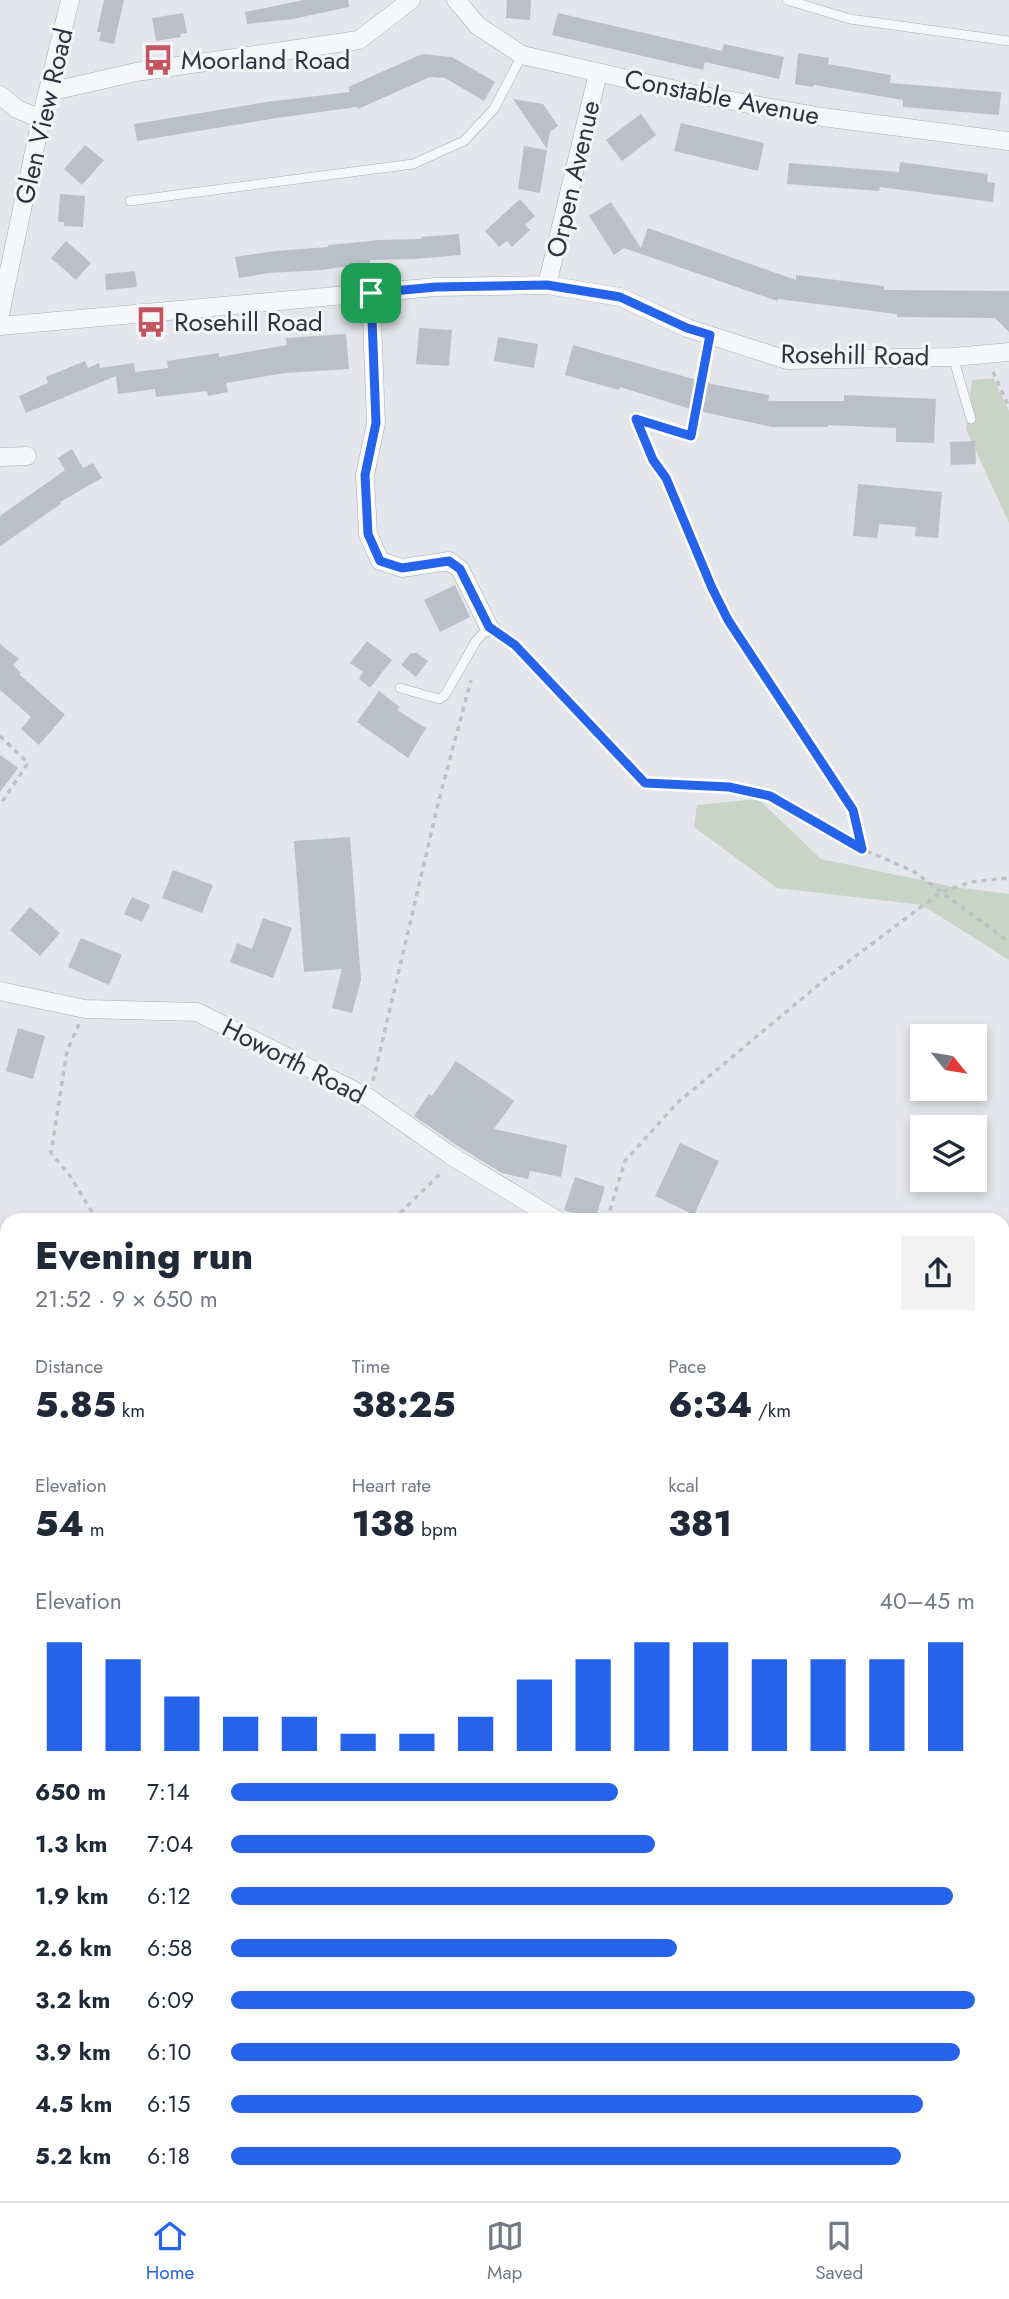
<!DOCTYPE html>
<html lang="en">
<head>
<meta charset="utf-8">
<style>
  body { margin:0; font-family:Jost,sans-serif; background:#f2f2f3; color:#1f2937; height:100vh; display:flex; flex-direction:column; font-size:26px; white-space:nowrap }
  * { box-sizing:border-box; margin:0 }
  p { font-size:23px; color:#747a83 }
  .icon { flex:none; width:38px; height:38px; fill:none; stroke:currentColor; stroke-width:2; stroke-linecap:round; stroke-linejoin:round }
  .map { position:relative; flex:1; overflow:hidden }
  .panel { position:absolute; left:0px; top:1213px; width:1010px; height:989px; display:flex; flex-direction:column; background:#fff; border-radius:21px 21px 0 0; box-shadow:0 4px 10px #0003 }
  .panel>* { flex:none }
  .needle { width:46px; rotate:120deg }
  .fabs { position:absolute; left:910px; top:1024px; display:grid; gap:14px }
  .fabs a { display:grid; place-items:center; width:77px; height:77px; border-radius:0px; background:#fff; box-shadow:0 4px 10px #0003; font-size:35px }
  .pin { position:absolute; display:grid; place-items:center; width:60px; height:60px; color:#fff; margin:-30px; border-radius:14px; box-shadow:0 4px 10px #0006 }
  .round { display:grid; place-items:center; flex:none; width:74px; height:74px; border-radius:0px; background:#f2f2f3 }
  .summary { display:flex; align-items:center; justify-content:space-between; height:119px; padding:0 35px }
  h1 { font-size:38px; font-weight:800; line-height:52px }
  .stats { display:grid; grid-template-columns:repeat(3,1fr); gap:10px; height:119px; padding:7px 35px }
  .stats div { display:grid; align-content:center }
  .stats b { font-size:35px; font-weight:800 }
  .stats small { font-size:19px; font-weight:400 }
  .stats p { font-size:19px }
  .chart { height:196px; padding:14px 35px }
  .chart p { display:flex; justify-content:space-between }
  .chart svg { width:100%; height:126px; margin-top:7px; stroke:#2563eb; stroke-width:6 }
  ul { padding:0 35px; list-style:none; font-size:23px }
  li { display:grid; grid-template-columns:112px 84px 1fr; align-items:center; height:52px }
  li i { height:18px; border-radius:9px; background:#2563eb }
  .menu { display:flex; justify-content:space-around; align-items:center; height:98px; border-top:2px solid #e0e1e3; background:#fff; font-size:19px; color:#747a83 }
  .menu a { display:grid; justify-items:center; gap:4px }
  .menu .current { color:#2563eb }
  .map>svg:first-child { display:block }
</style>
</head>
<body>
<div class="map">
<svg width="1009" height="2201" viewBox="0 0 1009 2201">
  <rect width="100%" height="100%" fill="#e4e6eb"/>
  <path fill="#c9d4c6" d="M 993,378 L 1009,411 L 1009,523 L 966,429 L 972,380 Z
    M 758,799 L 821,859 L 954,887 L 1009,894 L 1009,960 L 922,905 L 777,888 L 694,827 L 697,805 Z"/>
  <path fill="#bbbfc7" d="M 104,0 L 124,0 L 114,44 L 99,41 L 101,32 L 97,32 Z
    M 304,0 L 348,0 L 349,7 L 293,19 L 247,24 L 245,12 Z
    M 507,0 L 531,0 L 530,20 L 506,18 Z
    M 183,13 L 187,33 L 180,34 L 181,37 L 156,41 L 152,18 Z
    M 558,13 L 722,51 L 724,44 L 784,57 L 779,79 L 705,62 L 703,70 L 552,35 Z
    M 798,53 L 829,58 L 828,64 L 891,75 L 890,83 L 1001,92 L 999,115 L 903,107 L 903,100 L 814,85 L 813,87 L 795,84 Z
    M 422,54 L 452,57 L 495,82 L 484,101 L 445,78 L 430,77 L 358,109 L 357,107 L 277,118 L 137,141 L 134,124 L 266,102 L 350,92 L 348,87 Z
    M 513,99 L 543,104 L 558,126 L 550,132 L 547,149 Z
    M 641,114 L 656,135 L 622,161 L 606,140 Z
    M 681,123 L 764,143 L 758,171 L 674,151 Z
    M 85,145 L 104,160 L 82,185 L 64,169 Z
    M 524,146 L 547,150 L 540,193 L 518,189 Z
    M 900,162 L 988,174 L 987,182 L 995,183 L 993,202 L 880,187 L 879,191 L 787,184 L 789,163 L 899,172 Z
    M 60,194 L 85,196 L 83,227 L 64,226 L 64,222 L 58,222 Z
    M 520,199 L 535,216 L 525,225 L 530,230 L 512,247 L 507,241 L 499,247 L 485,231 Z
    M 611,202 L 641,248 L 648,228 L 796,280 L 796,275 L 884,286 L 884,290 L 1009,291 L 1009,332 L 995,318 L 897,317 L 897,314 L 778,299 L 777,301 L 624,248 L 614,255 L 589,216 Z
    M 459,234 L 461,255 L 414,259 L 370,260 L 370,263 L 322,270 L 269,273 L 239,278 L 235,257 L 275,251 L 328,247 L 328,245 L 380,240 L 421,239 L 421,237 Z
    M 66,241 L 91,263 L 76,280 L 51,258 Z
    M 135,271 L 137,287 L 106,290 L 105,274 Z
    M 419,328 L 452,330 L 449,366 L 416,364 Z
    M 346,334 L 349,369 L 285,373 L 226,383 L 228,392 L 208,396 L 207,391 L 156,397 L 155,389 L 118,394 L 116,376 L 26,413 L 19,396 L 48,383 L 46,377 L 85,361 L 88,368 L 99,363 L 100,368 L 134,363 L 135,372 L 168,368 L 167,361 L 219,353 L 219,357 L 287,345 L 286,338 Z
    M 498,337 L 538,344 L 534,368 L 494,361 Z
    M 573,345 L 711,384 L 769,395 L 768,401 L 844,401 L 844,395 L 936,399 L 934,443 L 896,442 L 896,428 L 828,425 L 828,427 L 772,427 L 694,410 L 620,387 L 619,390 L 565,375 Z
    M 975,441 L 976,464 L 951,465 L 950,442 Z
    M 72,449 L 83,468 L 93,463 L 102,478 L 60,502 L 61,504 L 0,546 L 0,516 L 65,470 L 58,458 Z
    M 858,484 L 942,492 L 938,538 L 915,536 L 916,527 L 879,524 L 877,538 L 853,536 Z
    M 455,585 L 470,617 L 440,632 L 424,600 Z
    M 367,641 L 392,660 L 370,688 L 359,679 L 363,672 L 350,663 Z
    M 0,644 L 19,659 L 13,665 L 21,673 L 19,674 L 65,715 L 39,745 L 21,729 L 31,717 L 0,690 Z
    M 411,653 L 417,653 L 428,661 L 416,677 L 401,665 Z
    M 379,691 L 400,707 L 397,710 L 426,728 L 408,758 L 357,722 Z
    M 0,755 L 18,768 L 0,792 Z
    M 350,837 L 361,980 L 352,1013 L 332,1008 L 342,969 L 304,972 L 294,841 Z
    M 173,870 L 213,885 L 202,913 L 162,898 Z
    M 132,897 L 150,905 L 142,922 L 124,914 Z
    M 30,907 L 60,933 L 40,956 L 10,930 Z
    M 263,918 L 292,928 L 273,978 L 230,962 L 237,943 L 252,949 Z
    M 81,938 L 122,955 L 109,985 L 68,967 Z
    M 18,1028 L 45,1036 L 33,1079 L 6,1071 Z
    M 456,1061 L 514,1101 L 494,1129 L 567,1145 L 561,1177 L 530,1171 L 528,1179 L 502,1173 L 456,1145 L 414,1116 L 429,1094 L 432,1096 Z
    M 680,1143 L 719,1161 L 694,1215 L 655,1196 Z
    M 575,1177 L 605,1187 L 595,1220 L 564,1210 Z"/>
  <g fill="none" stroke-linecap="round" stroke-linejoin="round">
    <defs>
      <path id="service" d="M 787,0 L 850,19 L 1009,41
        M 130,201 L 413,164 L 464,141 L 494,109 L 522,55
        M 953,357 L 971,419
        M 400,688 L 439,699 L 445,695 L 476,641 L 489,627
        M 0,2086 L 7,2087
        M 0,2152 L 7,2152"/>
      <path id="minor" d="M 456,0 L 478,26 L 522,55 L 698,95 L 822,117 L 1009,141
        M 49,92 L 136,72 L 359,40 L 411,0
        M 0,95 L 17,109 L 41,119
        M 547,285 L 598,73
        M 371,293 L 376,423 L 365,475 L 368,534 L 380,561 L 402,568 L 449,561 L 460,569 L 489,627
        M 0,314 L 41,119 L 70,0
        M 0,326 L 436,287 L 547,285 L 620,297 L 687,328 L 787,360 L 953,357 L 1009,352
        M 0,457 L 27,456
        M 0,991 L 85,1009 L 197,1012 L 369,1098 L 450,1155 L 557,1220
        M 0,2112 L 7,2123
        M 67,2194 L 76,2201"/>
    </defs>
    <use href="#service" stroke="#a9adb5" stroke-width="10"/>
    <use href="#minor" stroke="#a9adb5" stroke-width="19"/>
    <path stroke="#bec0c6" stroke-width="3.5" stroke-dasharray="5 5" stroke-linecap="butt" d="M 707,351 L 691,436 L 636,419 L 653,460 L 666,478 L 712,588 L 728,620 L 853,810 L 862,849
      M 993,372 L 1009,407
      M 504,638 L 515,645 L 645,783 L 729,787 L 770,796 L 862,849 L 913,871 L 1009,942
      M 0,736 L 28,763 L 0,805
      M 79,1024 L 67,1051 L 51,1153 L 70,1176 L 97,1220
      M 373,1081 L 439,800 L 471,680
      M 393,1220 L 442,1172
      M 607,1220 L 625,1161 L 677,1103 L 828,977 L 941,892 L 971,882 L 1009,878
      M 1003,1301 L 1009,1300
      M 0,1724 L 7,1714
      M 1003,1904 L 1009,1902
      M 686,2194 L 690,2201
      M 880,2194 L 881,2201
      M 305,2201 L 317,2194
      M 372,2201 L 373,2194"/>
    <use href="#service" stroke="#f6f7f9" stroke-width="9"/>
    <use href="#minor" stroke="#f6f7f9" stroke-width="18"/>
  </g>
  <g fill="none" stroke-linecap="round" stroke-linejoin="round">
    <defs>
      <path id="route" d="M 547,285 L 620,297 L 687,328 L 710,335 L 691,436 L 636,419 L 653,460 L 666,478 L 712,588 L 728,620 L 853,810 L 862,849 L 770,796 L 729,787 L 645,783 L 515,645 L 489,627 L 460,569 L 449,561 L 402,568 L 380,561 L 368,534 L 365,475 L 376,423 L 371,293 L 436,287 Z"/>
    </defs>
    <use href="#route" stroke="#fff" stroke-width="14"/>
    <use href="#route" stroke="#2563eb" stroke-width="9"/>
  </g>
  <defs>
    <symbol id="bus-bare" viewBox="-9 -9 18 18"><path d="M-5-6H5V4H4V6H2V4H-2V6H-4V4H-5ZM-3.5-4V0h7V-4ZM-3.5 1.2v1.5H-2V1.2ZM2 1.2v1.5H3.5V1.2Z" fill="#c55461" stroke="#f3f5f8" stroke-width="2.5" paint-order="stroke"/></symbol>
  </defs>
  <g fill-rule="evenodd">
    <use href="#bus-bare" x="136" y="38" width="44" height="44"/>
    <use href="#bus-bare" x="129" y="300" width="44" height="44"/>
  </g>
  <g text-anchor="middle" stroke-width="6" stroke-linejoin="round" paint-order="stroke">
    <g font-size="26" fill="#2d3442" stroke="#f3f5f8" text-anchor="start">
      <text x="181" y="69">Moorland Road</text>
      <text x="174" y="331">Rosehill Road</text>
    </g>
    <g font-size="26" fill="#2d3442" stroke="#f3f5f8">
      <text transform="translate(722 97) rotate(11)" y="9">Constable Avenue</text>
      <text transform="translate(44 116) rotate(-77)" y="9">Glen View Road</text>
      <text transform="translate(573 179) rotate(-77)" y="9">Orpen Avenue</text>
      <text transform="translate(855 355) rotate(1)" y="9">Rosehill Road</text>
      <text transform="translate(294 1061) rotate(27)" y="9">Howorth Road</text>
    </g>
  </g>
</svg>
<div class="fabs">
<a><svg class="needle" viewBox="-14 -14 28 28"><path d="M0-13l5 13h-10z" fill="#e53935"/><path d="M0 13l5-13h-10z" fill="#747a83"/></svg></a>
<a><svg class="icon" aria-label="layers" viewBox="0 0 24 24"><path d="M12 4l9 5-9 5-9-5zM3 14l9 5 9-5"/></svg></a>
</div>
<div class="pin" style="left:371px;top:293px;background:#1e9e55"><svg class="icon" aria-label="arrive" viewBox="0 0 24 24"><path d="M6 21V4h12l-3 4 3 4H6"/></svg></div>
<section class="panel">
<div class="summary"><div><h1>Evening run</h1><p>21:52 · 9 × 650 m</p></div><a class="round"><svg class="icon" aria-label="share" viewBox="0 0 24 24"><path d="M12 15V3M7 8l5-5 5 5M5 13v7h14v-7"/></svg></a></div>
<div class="stats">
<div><p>Distance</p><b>5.85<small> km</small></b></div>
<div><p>Time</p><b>38:25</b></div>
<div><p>Pace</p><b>6:34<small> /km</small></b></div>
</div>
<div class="stats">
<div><p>Elevation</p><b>54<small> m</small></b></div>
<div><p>Heart rate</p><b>138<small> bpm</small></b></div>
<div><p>kcal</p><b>381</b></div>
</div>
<div class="chart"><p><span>Elevation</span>40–45 m</p>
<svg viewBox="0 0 160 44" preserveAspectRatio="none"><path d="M5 44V6M15 44V12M25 44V25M35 44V32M45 44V32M55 44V38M65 44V38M75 44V32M85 44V19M95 44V12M105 44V6M115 44V6M125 44V12M135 44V12M145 44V12M155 44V6"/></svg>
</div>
<ul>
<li><b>650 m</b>7:14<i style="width:52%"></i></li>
<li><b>1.3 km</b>7:04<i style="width:57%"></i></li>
<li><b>1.9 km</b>6:12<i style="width:97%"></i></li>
<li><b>2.6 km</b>6:58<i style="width:60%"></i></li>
<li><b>3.2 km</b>6:09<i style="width:100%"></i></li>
<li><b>3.9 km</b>6:10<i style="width:98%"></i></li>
<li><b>4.5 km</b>6:15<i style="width:93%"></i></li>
<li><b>5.2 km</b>6:18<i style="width:90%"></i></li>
</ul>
</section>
</div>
<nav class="menu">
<a class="current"><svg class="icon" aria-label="home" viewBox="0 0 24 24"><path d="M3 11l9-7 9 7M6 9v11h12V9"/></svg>Home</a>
<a><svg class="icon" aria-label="map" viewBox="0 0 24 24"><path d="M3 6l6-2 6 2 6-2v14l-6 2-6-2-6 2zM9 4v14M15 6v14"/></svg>Map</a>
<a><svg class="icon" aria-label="saved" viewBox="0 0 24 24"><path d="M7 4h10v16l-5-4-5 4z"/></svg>Saved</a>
</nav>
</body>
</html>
